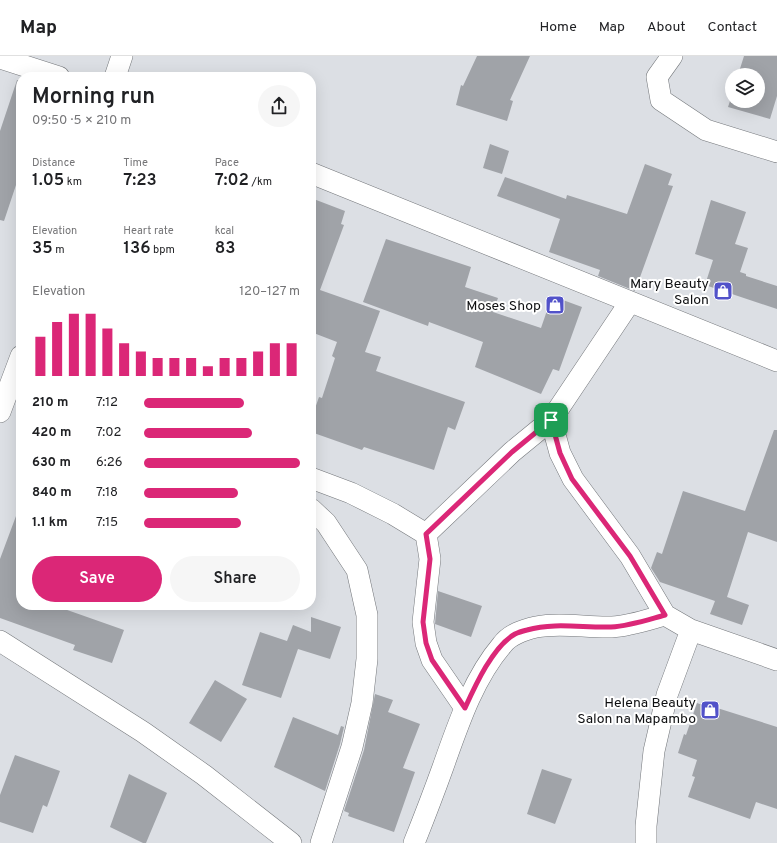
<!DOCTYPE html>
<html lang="en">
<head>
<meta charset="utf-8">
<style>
  body { margin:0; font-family:Overpass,sans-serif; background:#f6f6f6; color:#202124; height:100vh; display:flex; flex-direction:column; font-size:15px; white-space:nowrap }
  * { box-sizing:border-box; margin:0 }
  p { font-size:13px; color:#757577 }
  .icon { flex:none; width:22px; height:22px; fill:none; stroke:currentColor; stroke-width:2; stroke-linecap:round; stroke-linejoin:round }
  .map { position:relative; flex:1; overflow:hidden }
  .details { position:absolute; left:16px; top:16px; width:300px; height:538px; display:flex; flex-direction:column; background:#fff; border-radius:16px; box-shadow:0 4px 16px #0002 }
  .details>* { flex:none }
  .controls { position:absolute; left:725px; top:12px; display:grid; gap:8px }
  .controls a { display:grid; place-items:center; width:40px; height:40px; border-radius:50%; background:#fff; box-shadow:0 4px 16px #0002; font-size:20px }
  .pin { position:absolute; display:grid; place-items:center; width:34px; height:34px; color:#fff; margin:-17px; border-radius:8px; box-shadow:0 2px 6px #0006 }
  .round { display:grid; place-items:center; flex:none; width:42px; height:42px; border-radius:21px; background:#f6f6f6 }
  .headline { display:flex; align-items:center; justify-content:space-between; height:68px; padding:0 16px }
  h1 { font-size:22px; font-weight:600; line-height:30px }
  .metrics { display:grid; grid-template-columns:repeat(3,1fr); gap:6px; height:68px; padding:4px 16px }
  .metrics div { display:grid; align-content:center }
  .metrics b { font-size:17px; font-weight:600 }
  .metrics small { font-size:11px; font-weight:400 }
  .metrics p { font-size:11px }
  .chart { height:112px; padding:8px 16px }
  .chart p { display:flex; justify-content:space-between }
  .chart svg { width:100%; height:72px; margin-top:4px; stroke:#db2777; stroke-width:6 }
  .button { display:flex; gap:8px; margin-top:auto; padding:8px 16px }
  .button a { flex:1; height:46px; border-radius:24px; background:#db2777; color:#fff; font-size:16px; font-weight:600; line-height:46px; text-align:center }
  .button a+a { background:#f6f6f6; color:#202124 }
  ul { padding:0 16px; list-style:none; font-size:13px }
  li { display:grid; grid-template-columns:64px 48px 1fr; align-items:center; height:30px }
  li i { height:10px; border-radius:5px; background:#db2777 }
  header { display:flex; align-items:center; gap:24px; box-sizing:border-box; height:56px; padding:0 20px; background:#fff; border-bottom:1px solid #e0e0e0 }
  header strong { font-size:19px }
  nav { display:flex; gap:22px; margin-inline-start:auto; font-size:14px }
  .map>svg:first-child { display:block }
</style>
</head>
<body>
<header>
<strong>Map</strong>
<nav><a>Home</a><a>Map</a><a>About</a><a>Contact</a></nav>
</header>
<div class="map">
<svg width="777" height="787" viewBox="0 0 777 787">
  <rect width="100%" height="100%" fill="#dcdfe4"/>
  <path fill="#a0a3a8" d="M 477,0 L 530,0 L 510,44 L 513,45 L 507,65 L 456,49 L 461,29 L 463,30 Z
    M 744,0 L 777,0 L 777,40 L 770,63 L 728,51 L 732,39 L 732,45 L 758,45 L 758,19 L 738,19 Z
    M 17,24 L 21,24 L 21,114 L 4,165 L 0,164 L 0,75 Z
    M 490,88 L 509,95 L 502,118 L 483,112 Z
    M 645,108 L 672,118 L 668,129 L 673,130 L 635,235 L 598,220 L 600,214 L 549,196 L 560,163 L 497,140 L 505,121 L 566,143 L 567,139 L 627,158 Z
    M 311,142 L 345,155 L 341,168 L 344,169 L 320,234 L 380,255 L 365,296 L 381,301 L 376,315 L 465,346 L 455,374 L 448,371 L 434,414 L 364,391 L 362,394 L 311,376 L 311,364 L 319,341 L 322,342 L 335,302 L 332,300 L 337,286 L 311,276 Z
    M 711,144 L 746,156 L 735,188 L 748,192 L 740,216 L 746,218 L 746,220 L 777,230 L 777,253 L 705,229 L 713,204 L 695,198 Z
    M 386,183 L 471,211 L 465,231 L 498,242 L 493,256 L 541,272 L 552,240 L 582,251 L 559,315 L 553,313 L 541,338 L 475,311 L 483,286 L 429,266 L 428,270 L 363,246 Z
    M 774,374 L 777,374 L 777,486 L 748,476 L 727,541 L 749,549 L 742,569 L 710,558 L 715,545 L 660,526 L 651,512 L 657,496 L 662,498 L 683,435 L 745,455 Z
    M 19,452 L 21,453 L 21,549 L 53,549 L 124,574 L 112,607 L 73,594 L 75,589 L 0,562 L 0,503 Z
    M 438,535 L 482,550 L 471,581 L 435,568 Z
    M 311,561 L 341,571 L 330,603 L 298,593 L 281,642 L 242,629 L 260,576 L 287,585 L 293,569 L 311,576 Z
    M 215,624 L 247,643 L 221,686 L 189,667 Z
    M 375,638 L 393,644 L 388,656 L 420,668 L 403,712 L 415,716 L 394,776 L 348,760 L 349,757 L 344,755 L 364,694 Z
    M 697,647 L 714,653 L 714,651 L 777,671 L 777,753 L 756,746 L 750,763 L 688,741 L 695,721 L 692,720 L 697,704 L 678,697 L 684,678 L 686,679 Z
    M 293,661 L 338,679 L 341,670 L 344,671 L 340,688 L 325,735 L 274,711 Z
    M 15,699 L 60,715 L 47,751 L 43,749 L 33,777 L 0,766 L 0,739 Z
    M 542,713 L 572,723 L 555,768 L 527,758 Z
    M 129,718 L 167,737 L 146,787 L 143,787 L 110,771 Z"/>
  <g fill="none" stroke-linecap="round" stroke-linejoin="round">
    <defs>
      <path id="minor" d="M 672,0 L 657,21 L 661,44 L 706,74 L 777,96
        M 0,2 L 59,21
        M 115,21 L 122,0
        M 311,117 L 777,305
        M 0,356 L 21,300
        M 551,364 L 560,397 L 573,423 L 630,500 L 665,559 L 691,574 L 777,604
        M 311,422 L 351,437 L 393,458 L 426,478 L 430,503 L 423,566 L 426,587 L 432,604 L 465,652
        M 311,453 L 326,467 L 357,514 L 367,559 L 367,603 L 362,647 L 352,691 L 321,787
        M 426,478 L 512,396 L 551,364 L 630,246
        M 0,585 L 143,676 L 204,719 L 291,787
        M 414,787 C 424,762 434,736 443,711 C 458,669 473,623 502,589 C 510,578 523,574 536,571 C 561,566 587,572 612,571 C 630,570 647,564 665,559
        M 646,787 L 646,770 L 654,695 L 667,639 L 691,574"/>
    </defs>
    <use href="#minor" stroke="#74777b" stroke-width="22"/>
    <use href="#minor" stroke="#fff" stroke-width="21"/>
  </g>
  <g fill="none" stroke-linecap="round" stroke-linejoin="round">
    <defs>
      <path id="route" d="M 551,364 L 560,397 L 572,423 L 630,500 L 665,559 C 647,564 630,570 611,571 C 583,572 555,566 527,574 C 523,575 519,576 515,578 C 493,590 475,630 465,652 L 432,604 L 426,587 L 423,566 L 430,503 L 426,478 L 512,396 Z"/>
    </defs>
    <use href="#route" stroke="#fff" stroke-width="8"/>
    <use href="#route" stroke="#db2777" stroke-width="5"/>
  </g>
  <defs>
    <symbol id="shop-square" viewBox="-11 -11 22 22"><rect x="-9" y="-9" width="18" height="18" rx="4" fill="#5252c9" stroke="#fff"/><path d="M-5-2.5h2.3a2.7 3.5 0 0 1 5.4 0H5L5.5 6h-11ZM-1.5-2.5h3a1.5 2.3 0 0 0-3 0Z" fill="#fff"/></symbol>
  </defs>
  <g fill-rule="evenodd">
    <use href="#shop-square" x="712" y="224" width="22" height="22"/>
    <use href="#shop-square" x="544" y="238" width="22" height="22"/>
    <use href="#shop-square" x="699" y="643" width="22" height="22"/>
  </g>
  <g text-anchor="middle" stroke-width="4" stroke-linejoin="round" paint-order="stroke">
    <g font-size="14" fill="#0e0f11" stroke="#fff" text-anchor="end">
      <text x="709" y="232">Mary Beauty<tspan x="709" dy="16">Salon</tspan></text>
      <text x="541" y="254">Moses Shop</text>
      <text x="696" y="651">Helena Beauty<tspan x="696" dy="16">Salon na Mapambo</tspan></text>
    </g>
  </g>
</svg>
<div class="controls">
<a><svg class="icon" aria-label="layers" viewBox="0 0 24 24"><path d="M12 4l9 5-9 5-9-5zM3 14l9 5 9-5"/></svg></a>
</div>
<div class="pin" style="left:551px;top:364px;background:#1e9e55"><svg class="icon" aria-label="arrive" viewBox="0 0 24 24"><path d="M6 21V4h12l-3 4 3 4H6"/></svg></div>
<section class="details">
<div class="headline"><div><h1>Morning run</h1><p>09:50 · 5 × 210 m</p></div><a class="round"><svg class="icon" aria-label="share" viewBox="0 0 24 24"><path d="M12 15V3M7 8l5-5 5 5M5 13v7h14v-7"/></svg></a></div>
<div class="metrics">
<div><p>Distance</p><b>1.05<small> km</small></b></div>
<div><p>Time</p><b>7:23</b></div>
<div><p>Pace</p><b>7:02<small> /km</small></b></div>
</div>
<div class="metrics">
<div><p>Elevation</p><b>35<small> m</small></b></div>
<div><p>Heart rate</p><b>136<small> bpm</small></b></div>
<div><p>kcal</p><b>83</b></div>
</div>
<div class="chart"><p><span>Elevation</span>120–127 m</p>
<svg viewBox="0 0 160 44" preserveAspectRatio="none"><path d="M5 44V20M15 44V11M25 44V6M35 44V6M45 44V15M55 44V24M65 44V29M75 44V33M85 44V33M95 44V33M105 44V38M115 44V33M125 44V33M135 44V29M145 44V24M155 44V24"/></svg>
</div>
<ul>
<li><b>210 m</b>7:12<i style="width:64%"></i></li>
<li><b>420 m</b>7:02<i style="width:69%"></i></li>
<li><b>630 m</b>6:26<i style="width:100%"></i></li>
<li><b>840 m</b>7:18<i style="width:60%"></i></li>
<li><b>1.1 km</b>7:15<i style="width:62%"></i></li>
</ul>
<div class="button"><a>Save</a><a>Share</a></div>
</section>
</div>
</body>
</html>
